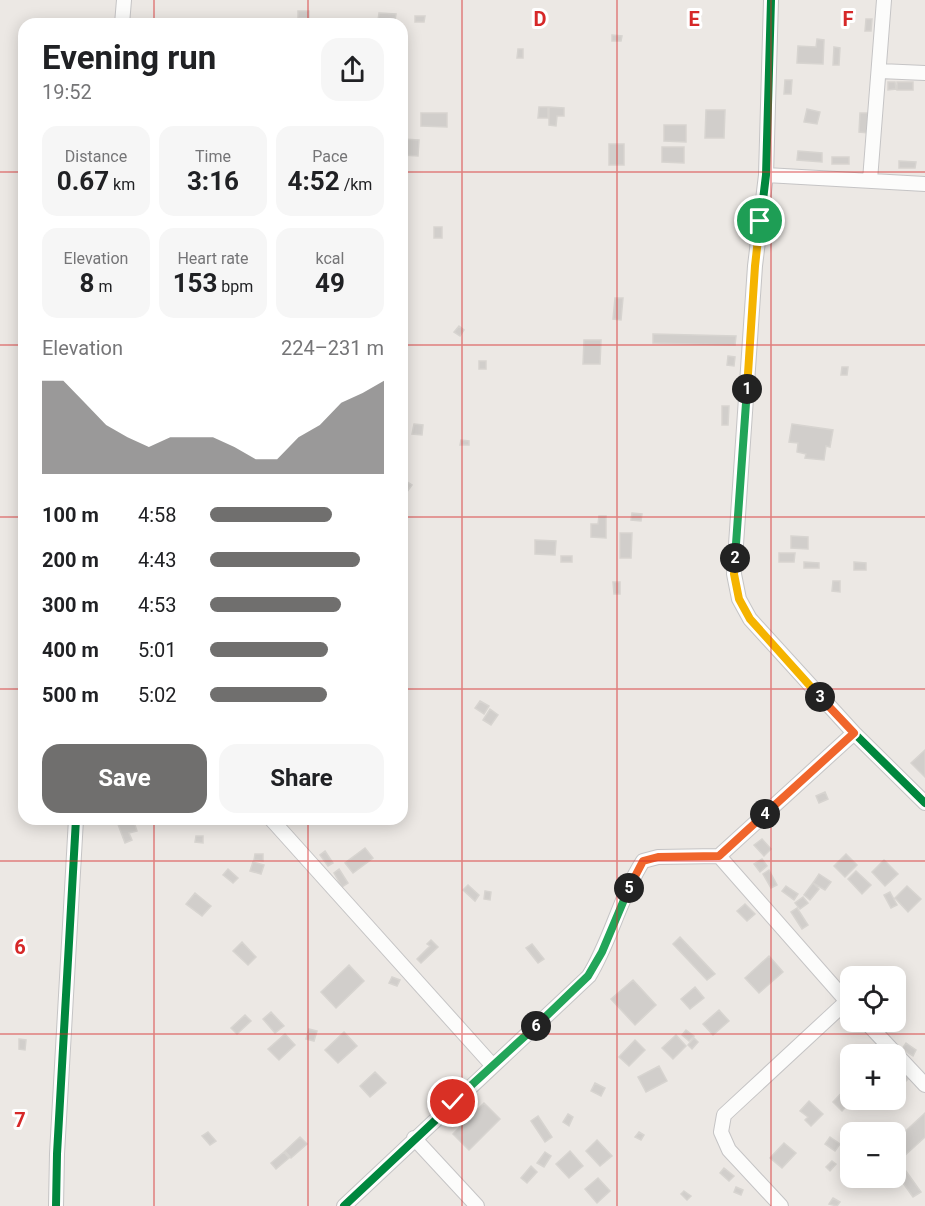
<!DOCTYPE html>
<html lang="en">
<head>
<meta charset="utf-8">
<style>
  body { margin:0; font-family:Roboto,sans-serif; background:#f6f6f6; color:#202124; height:100vh; display:flex; flex-direction:column; font-size:22px; white-space:nowrap }
  * { box-sizing:border-box; margin:0 }
  p { font-size:20px; color:#757577 }
  .icon { flex:none; width:33px; height:33px; fill:none; stroke:currentColor; stroke-width:2; stroke-linecap:round; stroke-linejoin:round }
  .map { position:relative; flex:1; overflow:hidden }
  .side { position:absolute; left:18px; top:18px; width:390px; height:807px; display:flex; flex-direction:column; background:#fff; border-radius:18px; box-shadow:0 3px 15px #0003 }
  .side>* { flex:none }
  .tools { position:absolute; left:840px; top:966px; display:grid; gap:12px }
  .tools a { display:grid; place-items:center; width:66px; height:66px; border-radius:12px; background:#fff; box-shadow:0 3px 15px #0003; font-size:30px }
  .pin { position:absolute; display:grid; place-items:center; width:51px; height:51px; color:#fff; margin:-26px; border:3px solid #fff; border-radius:50%; box-shadow:0 2px 6px #0007 }
  .km { position:absolute; width:30px; height:30px; margin:-15px; border-radius:50%; background:#222; color:#fff; font-size:16px; line-height:30px; text-align:center }
  .round { display:grid; place-items:center; flex:none; width:63px; height:63px; border-radius:18px; background:#f6f6f6 }
  .overview { display:flex; align-items:center; justify-content:space-between; height:102px; padding:0 24px }
  h1 { font-size:33px; font-weight:700; line-height:45px }
  .figures { display:grid; grid-template-columns:repeat(3,1fr); gap:9px; height:102px; padding:6px 24px }
  .figures div { display:grid; align-content:center; border-radius:15px; background:#f6f6f6; text-align:center }
  .figures b { font-size:26px; font-weight:700 }
  .figures small { font-size:16px; font-weight:400 }
  .figures p { font-size:16px }
  .chart { height:168px; padding:12px 24px }
  .chart p { display:flex; justify-content:space-between }
  .chart svg { width:100%; height:108px; margin-top:6px; fill:#706f6e; opacity:.7 }
  .button { display:flex; gap:12px; margin-top:auto; padding:12px 24px }
  .button a { flex:1; height:69px; border-radius:18px; background:#706f6e; color:#fff; font-size:24px; font-weight:700; line-height:69px; text-align:center }
  .button a+a { background:#f6f6f6; color:#202124 }
  ul { padding:0 24px; list-style:none; font-size:20px }
  li { display:grid; grid-template-columns:96px 72px 1fr; align-items:center; height:45px }
  li i { height:15px; border-radius:8px; background:#706f6e }
  .map>svg:first-child { display:block }
</style>
</head>
<body>
<div class="map">
<svg width="925" height="1206" viewBox="0 0 925 1206">
  <rect width="100%" height="100%" fill="#ece8e4"/>
  <path fill="#d1cecb" stroke="#d7d4d0" stroke-width="1.5" d="M 298,11 L 309,11 L 309,18 L 298,18 Z
    M 379,13 L 396,14 L 395,21 L 378,20 Z
    M 415,16 L 425,16 L 424,22 L 415,22 Z
    M 866,19 L 872,19 L 871,31 L 865,31 Z
    M 612,35 L 622,36 L 621,41 L 612,41 Z
    M 817,39 L 824,40 L 823,64 L 797,63 L 798,46 L 816,47 Z
    M 834,47 L 840,48 L 839,65 L 833,65 Z
    M 518,49 L 523,49 L 523,58 L 517,58 Z
    M 785,80 L 792,80 L 791,94 L 784,94 Z
    M 888,82 L 895,82 L 896,89 L 888,90 Z
    M 897,82 L 913,82 L 913,90 L 897,90 Z
    M 539,107 L 548,107 L 548,118 L 538,118 Z
    M 549,107 L 564,108 L 564,116 L 557,116 L 556,126 L 549,125 Z
    M 807,109 L 820,112 L 817,124 L 804,122 Z
    M 706,110 L 725,110 L 724,138 L 705,138 Z
    M 421,113 L 447,113 L 447,127 L 421,126 Z
    M 860,113 L 869,113 L 868,133 L 859,132 Z
    M 664,125 L 686,125 L 686,142 L 664,141 Z
    M 402,139 L 419,140 L 418,156 L 402,155 Z
    M 609,144 L 624,144 L 624,165 L 609,165 Z
    M 662,147 L 684,147 L 684,163 L 662,162 Z
    M 798,151 L 822,153 L 822,162 L 797,160 Z
    M 832,157 L 849,157 L 849,164 L 832,164 Z
    M 899,161 L 916,162 L 915,168 L 899,168 Z
    M 434,227 L 442,227 L 442,238 L 434,238 Z
    M 615,298 L 623,298 L 621,320 L 613,319 Z
    M 459,326 L 464,330 L 460,336 L 454,332 Z
    M 402,334 L 406,335 L 406,359 L 402,359 Z
    M 653,334 L 736,336 L 735,345 L 653,343 Z
    M 584,340 L 601,340 L 600,364 L 583,364 Z
    M 728,356 L 735,357 L 734,366 L 727,365 Z
    M 479,361 L 486,361 L 486,369 L 479,369 Z
    M 842,367 L 848,367 L 847,375 L 841,375 Z
    M 722,406 L 729,406 L 728,425 L 722,425 Z
    M 414,424 L 423,425 L 422,435 L 412,434 Z
    M 792,424 L 833,430 L 830,447 L 826,446 L 824,460 L 805,458 L 806,454 L 797,452 L 798,443 L 789,442 Z
    M 461,440 L 469,441 L 469,445 L 460,445 Z
    M 406,481 L 412,485 L 407,492 L 402,488 Z
    M 632,513 L 642,514 L 641,521 L 631,520 Z
    M 599,516 L 606,516 L 606,538 L 591,537 L 591,524 L 598,524 Z
    M 620,533 L 632,533 L 631,558 L 620,558 Z
    M 791,536 L 808,537 L 808,549 L 791,548 Z
    M 535,540 L 556,541 L 555,555 L 535,554 Z
    M 779,553 L 795,553 L 794,562 L 779,562 Z
    M 561,556 L 572,556 L 572,562 L 561,562 Z
    M 804,562 L 819,563 L 819,568 L 804,568 Z
    M 854,562 L 866,563 L 866,570 L 854,570 Z
    M 833,581 L 840,581 L 840,592 L 832,591 Z
    M 613,582 L 620,582 L 620,594 L 614,594 Z
    M 480,701 L 489,706 L 484,714 L 475,708 Z
    M 490,709 L 498,715 L 491,725 L 483,720 Z
    M 925,750 L 925,777 L 911,763 Z
    M 825,792 L 828,799 L 819,803 L 816,796 Z
    M 116,819 L 133,819 L 137,831 L 129,833 L 132,840 L 125,843 Z
    M 196,836 L 203,836 L 203,843 L 195,842 Z
    M 762,839 L 771,849 L 764,856 L 754,845 Z
    M 365,848 L 373,858 L 353,873 L 345,863 Z
    M 325,851 L 333,863 L 328,866 L 320,855 Z
    M 255,854 L 263,854 L 263,861 L 254,860 Z
    M 846,854 L 857,865 L 845,877 L 834,866 Z
    M 762,859 L 767,866 L 760,872 L 754,864 Z
    M 884,860 L 898,874 L 885,886 L 872,872 Z
    M 253,862 L 264,865 L 261,874 L 250,871 Z
    M 228,869 L 238,878 L 233,883 L 223,875 Z
    M 339,869 L 348,883 L 342,887 L 334,873 Z
    M 769,870 L 777,885 L 771,888 L 763,874 Z
    M 856,871 L 871,885 L 862,894 L 848,879 Z
    M 819,874 L 831,882 L 825,890 L 813,883 Z
    M 813,883 L 819,889 L 810,900 L 804,895 Z
    M 468,885 L 479,895 L 475,901 L 463,890 Z
    M 786,886 L 798,894 L 794,900 L 782,891 Z
    M 907,886 L 921,899 L 908,912 L 895,898 Z
    M 485,891 L 491,892 L 490,900 L 484,899 Z
    M 890,892 L 897,905 L 891,908 L 884,895 Z
    M 195,893 L 211,906 L 202,916 L 186,904 Z
    M 803,897 L 808,903 L 800,909 L 795,903 Z
    M 745,904 L 755,914 L 747,921 L 737,911 Z
    M 797,908 L 808,925 L 802,929 L 791,912 Z
    M 680,937 L 715,974 L 707,980 L 673,944 Z
    M 431,940 L 438,947 L 421,963 L 417,959 L 430,946 L 427,944 Z
    M 242,942 L 256,957 L 248,965 L 233,951 Z
    M 532,944 L 544,959 L 538,963 L 526,948 Z
    M 769,956 L 783,972 L 759,993 L 745,978 Z
    M 349,965 L 364,981 L 336,1008 L 321,992 Z
    M 392,977 L 400,980 L 397,986 L 389,983 Z
    M 633,980 L 656,1005 L 635,1025 L 611,999 Z
    M 695,987 L 704,998 L 690,1009 L 681,999 Z
    M 719,1010 L 729,1021 L 713,1035 L 703,1024 Z
    M 271,1012 L 284,1026 L 275,1033 L 263,1019 Z
    M 245,1015 L 251,1021 L 237,1034 L 231,1028 Z
    M 309,1029 L 317,1031 L 314,1041 L 306,1039 Z
    M 686,1030 L 694,1036 L 689,1041 L 682,1035 Z
    M 344,1032 L 357,1046 L 338,1063 L 325,1050 Z
    M 285,1034 L 295,1045 L 279,1060 L 268,1049 Z
    M 676,1035 L 686,1046 L 673,1059 L 662,1048 Z
    M 694,1038 L 698,1042 L 692,1049 L 688,1045 Z
    M 19,1039 L 26,1040 L 25,1050 L 19,1049 Z
    M 635,1040 L 645,1050 L 629,1066 L 619,1057 Z
    M 906,1043 L 916,1050 L 913,1056 L 902,1049 Z
    M 659,1066 L 667,1081 L 646,1092 L 638,1077 Z
    M 902,1071 L 909,1078 L 904,1083 L 897,1076 Z
    M 375,1072 L 386,1083 L 370,1097 L 360,1086 Z
    M 595,1083 L 605,1088 L 601,1096 L 591,1091 Z
    M 849,1085 L 850,1100 L 852,1100 L 842,1111 L 833,1102 Z
    M 809,1101 L 823,1114 L 811,1126 L 805,1120 L 808,1117 L 800,1111 Z
    M 484,1103 L 500,1119 L 469,1150 L 453,1134 Z
    M 925,1113 L 925,1137 L 902,1158 L 896,1151 L 896,1140 Z
    M 568,1114 L 573,1117 L 569,1126 L 563,1122 Z
    M 538,1116 L 552,1137 L 545,1142 L 531,1121 Z
    M 208,1132 L 216,1141 L 210,1145 L 202,1136 Z
    M 639,1132 L 644,1135 L 641,1140 L 635,1137 Z
    M 300,1137 L 307,1144 L 291,1158 L 285,1151 Z
    M 830,1137 L 840,1144 L 835,1151 L 825,1144 Z
    M 597,1140 L 612,1156 L 600,1166 L 586,1151 Z
    M 784,1143 L 796,1153 L 782,1168 L 770,1158 Z
    M 570,1151 L 583,1166 L 569,1178 L 556,1164 Z
    M 284,1152 L 289,1158 L 276,1169 L 271,1163 Z
    M 545,1152 L 551,1156 L 544,1167 L 537,1163 Z
    M 832,1161 L 836,1164 L 830,1171 L 826,1167 Z
    M 531,1166 L 537,1172 L 527,1183 L 521,1178 Z
    M 903,1167 L 921,1192 L 913,1197 L 896,1173 Z
    M 724,1168 L 734,1176 L 729,1181 L 720,1173 Z
    M 598,1178 L 610,1191 L 597,1203 L 585,1189 Z
    M 736,1187 L 743,1190 L 741,1195 L 734,1192 Z
    M 684,1191 L 691,1196 L 687,1200 L 681,1194 Z
    M 833,1198 L 840,1202 L 837,1206 L 829,1204 Z"/>
  <g fill="none" stroke-linecap="round" stroke-linejoin="round">
    <defs>
      <path id="minor" d="M 771,0 L 766,175 L 755,266 L 734,574 L 739,599 L 750,619 L 854,733 L 925,803
        M 122,24 L 124,0
        M 880,71 L 925,73
        M 766,175 L 925,184
        M 870,180 L 884,0
        M 271,819 L 493,1066
        M 850,1005 L 719,856 L 854,733
        M 866,1022 L 925,1085
        M 414,1138 L 477,1206
        M 56,1206 L 57,1154 L 76,819
        M 344,1206 L 589,976 C 611,940 620,897 643,861 L 658,857 L 719,856
        M 781,1206 L 729,1150 L 721,1132 L 724,1115 L 847,1001"/>
    </defs>
    <use href="#minor" stroke="#c5c4c5" stroke-width="16"/>
    <use href="#minor" stroke="#fcfcfb" stroke-width="14"/>
    <defs>
      <path id="cycleway" d="M 771,0 L 766,175 L 755,266 L 734,574 L 739,599 L 750,619 L 854,733 L 925,803
        M 56,1206 L 57,1154 L 76,819
        M 344,1206 L 589,976 C 611,940 620,897 643,861 L 658,857 L 719,856"/>
    </defs>
    <use href="#cycleway" stroke="#fff" stroke-width="11"/>
    <use href="#cycleway" stroke="#00873e" stroke-width="8"/>
  </g>
  <g fill="none" stroke-linecap="round" stroke-linejoin="round">
    <defs>
      <path id="split-1" d="M 747,389 L 755,266 L 760,221"/>
      <path id="split-2" d="M 735,558 L 747,389"/>
      <path id="split-3" d="M 735,558 L 734,574 L 739,599 L 750,619 L 820,697"/>
      <path id="split-4" d="M 765,814 L 854,733 L 820,697"/>
      <path id="split-5" d="M 629,888 L 643,861 L 658,857 L 719,856 L 765,814"/>
      <path id="split-6" d="M 536,1026 L 588,976 L 602,952 L 629,888"/>
      <path id="split-7" d="M 453,1102 L 536,1026"/>
    </defs>
    <use href="#split-1" stroke="#fff" stroke-width="12"/>
    <use href="#split-2" stroke="#fff" stroke-width="12"/>
    <use href="#split-3" stroke="#fff" stroke-width="12"/>
    <use href="#split-4" stroke="#fff" stroke-width="12"/>
    <use href="#split-5" stroke="#fff" stroke-width="12"/>
    <use href="#split-6" stroke="#fff" stroke-width="12"/>
    <use href="#split-7" stroke="#fff" stroke-width="12"/>
    <use href="#split-1" stroke="#f5b400" stroke-width="8"/>
    <use href="#split-2" stroke="#22a559" stroke-width="8"/>
    <use href="#split-3" stroke="#f5b400" stroke-width="8"/>
    <use href="#split-4" stroke="#f0652b" stroke-width="8"/>
    <use href="#split-5" stroke="#f0652b" stroke-width="8"/>
    <use href="#split-6" stroke="#22a559" stroke-width="8"/>
    <use href="#split-7" stroke="#22a559" stroke-width="8"/>
  </g>
  <path fill="none" stroke="#d62828" stroke-width="1.5" stroke-opacity="0.55" d="M 154,0 L 154,24M 308,0 L 308,24M 462,0 L 462,1206M 617,0 L 617,1206M 771,0 L 771,1206M 0,172 L 24,172M 402,172 L 925,172M 0,345 L 24,345M 402,345 L 925,345M 0,517 L 24,517M 402,517 L 925,517M 0,689 L 24,689M 402,689 L 925,689M 154,819 L 154,1206M 308,819 L 308,1206M 0,861 L 925,861M 0,1034 L 925,1034"/>
  <g font-size="20" text-anchor="middle" font-weight="bold" fill="#d62828" stroke="#fff" stroke-width="6" stroke-linejoin="round" paint-order="stroke">
    <text x="540" y="26">D</text>
    <text x="694" y="26">E</text>
    <text x="848" y="26">F</text>
    <text x="20" y="954">6</text>
    <text x="20" y="1127">7</text>
  </g>
</svg>
<div class="tools">
<a><svg class="icon" aria-label="locate" viewBox="0 0 24 24"><circle cx="12" cy="12" r="6"/><path d="M12 2v4M12 18v4M2 12h4M18 12h4"/></svg></a>
<a>+</a>
<a>−</a>
</div>
<div class="pin" style="left:760px;top:221px;background:#1e9e55"><svg class="icon" aria-label="arrive" viewBox="0 0 24 24"><path d="M6 21V4h12l-3 4 3 4H6"/></svg></div>
<div class="pin" style="left:453px;top:1102px;background:#d93025"><svg class="icon" aria-label="check" viewBox="0 0 24 24"><path d="M5 12l5 5 9-10"/></svg></div>
<b class="km" style="left:747px;top:389px">1</b>
<b class="km" style="left:735px;top:558px">2</b>
<b class="km" style="left:820px;top:697px">3</b>
<b class="km" style="left:765px;top:814px">4</b>
<b class="km" style="left:629px;top:888px">5</b>
<b class="km" style="left:536px;top:1026px">6</b>
<section class="side">
<div class="overview"><div><h1>Evening run</h1><p>19:52</p></div><a class="round"><svg class="icon" aria-label="share" viewBox="0 0 24 24"><path d="M12 15V3M7 8l5-5 5 5M5 13v7h14v-7"/></svg></a></div>
<div class="figures">
<div><p>Distance</p><b>0.67<small> km</small></b></div>
<div><p>Time</p><b>3:16</b></div>
<div><p>Pace</p><b>4:52<small> /km</small></b></div>
</div>
<div class="figures">
<div><p>Elevation</p><b>8<small> m</small></b></div>
<div><p>Heart rate</p><b>153<small> bpm</small></b></div>
<div><p>kcal</p><b>49</b></div>
</div>
<div class="chart"><p><span>Elevation</span>224–231 m</p>
<svg viewBox="0 0 160 44" preserveAspectRatio="none"><path d="M0 44V6L10 6L20 15L30 24L40 29L50 33L60 29L70 29L80 29L90 33L100 38L110 38L120 29L130 24L140 15L150 11L160 6V44z"/></svg>
</div>
<ul>
<li><b>100 m</b>4:58<i style="width:70%"></i></li>
<li><b>200 m</b>4:43<i style="width:86%"></i></li>
<li><b>300 m</b>4:53<i style="width:75%"></i></li>
<li><b>400 m</b>5:01<i style="width:68%"></i></li>
<li><b>500 m</b>5:02<i style="width:67%"></i></li>
</ul>
<div class="button"><a>Save</a><a>Share</a></div>
</section>
</div>
</body>
</html>
